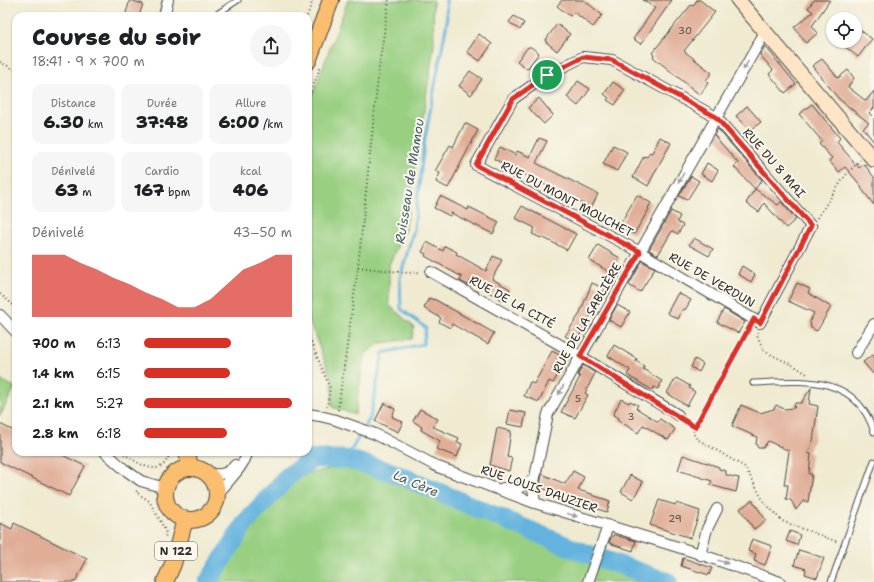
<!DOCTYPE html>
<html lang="fr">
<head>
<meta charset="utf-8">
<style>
  body { margin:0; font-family:"Shantell Sans",sans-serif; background:#f6f6f6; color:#202124; height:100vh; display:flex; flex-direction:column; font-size:15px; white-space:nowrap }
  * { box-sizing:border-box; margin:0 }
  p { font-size:13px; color:#757577 }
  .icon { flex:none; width:22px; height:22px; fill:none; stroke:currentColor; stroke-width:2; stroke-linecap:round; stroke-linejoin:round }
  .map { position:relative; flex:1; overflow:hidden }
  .side { position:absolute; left:12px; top:12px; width:300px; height:444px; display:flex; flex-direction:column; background:#fff; border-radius:12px; box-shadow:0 1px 3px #0004 }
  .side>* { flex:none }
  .tools { position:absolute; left:826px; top:12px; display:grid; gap:8px }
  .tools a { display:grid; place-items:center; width:36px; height:36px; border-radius:50%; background:#fff; box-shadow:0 1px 3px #0004; font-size:20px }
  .pin { position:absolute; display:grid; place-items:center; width:34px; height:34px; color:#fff; margin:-17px; border:2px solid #fff; border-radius:50%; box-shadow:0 1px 4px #0007 }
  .round { display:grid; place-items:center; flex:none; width:42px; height:42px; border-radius:21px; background:#f6f6f6 }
  .summary { display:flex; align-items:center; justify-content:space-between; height:68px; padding:0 20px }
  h1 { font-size:22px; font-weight:800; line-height:30px }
  .stats { display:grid; grid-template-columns:repeat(3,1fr); gap:6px; height:68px; padding:4px 20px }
  .stats div { display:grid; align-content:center; border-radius:10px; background:#f6f6f6; text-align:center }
  .stats b { font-size:17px; font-weight:800 }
  .stats small { font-size:11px; font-weight:400 }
  .stats p { font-size:11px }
  .chart { height:112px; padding:8px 20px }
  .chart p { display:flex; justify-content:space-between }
  .chart svg { width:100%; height:72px; margin-top:4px; fill:#d93025; opacity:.7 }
  ul { padding:0 20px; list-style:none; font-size:13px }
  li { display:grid; grid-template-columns:64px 48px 1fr; align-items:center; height:30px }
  li i { height:10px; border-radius:5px; background:#d93025 }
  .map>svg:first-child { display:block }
</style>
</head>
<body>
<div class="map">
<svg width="874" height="582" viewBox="0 0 874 582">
  <rect width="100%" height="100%" fill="#fbf7ec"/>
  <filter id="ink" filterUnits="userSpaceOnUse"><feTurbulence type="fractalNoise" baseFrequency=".025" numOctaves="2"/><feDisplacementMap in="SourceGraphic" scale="8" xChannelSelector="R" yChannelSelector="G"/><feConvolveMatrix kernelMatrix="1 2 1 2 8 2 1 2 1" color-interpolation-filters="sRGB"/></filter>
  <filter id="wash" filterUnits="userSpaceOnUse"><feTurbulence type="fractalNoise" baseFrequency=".012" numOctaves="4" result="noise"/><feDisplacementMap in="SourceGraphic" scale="16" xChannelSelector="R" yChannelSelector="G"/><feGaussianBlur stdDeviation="0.9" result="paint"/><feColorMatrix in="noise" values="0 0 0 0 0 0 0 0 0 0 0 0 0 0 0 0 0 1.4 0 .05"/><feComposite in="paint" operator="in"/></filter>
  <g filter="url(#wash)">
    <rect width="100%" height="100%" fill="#efead0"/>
    <path fill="#98cf81" stroke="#627d56" d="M 348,0 L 433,0 L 434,46 L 406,227 L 389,265 L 389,305 L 414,327 L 412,339 L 380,343 L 364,355 L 355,415 L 332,407 L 332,380 L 308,318 L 308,107 Z
      M 0,380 L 15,387 L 0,416 Z
      M 349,465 L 419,489 L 606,565 L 654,582 L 213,582 L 243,536 L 289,477 Z"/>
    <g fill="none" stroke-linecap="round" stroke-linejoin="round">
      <path stroke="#64b3de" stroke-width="3" d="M 346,459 L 370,418 L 383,353 L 423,344 L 426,328 L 401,309 L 400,278 L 414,229 L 424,143 L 447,22 L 446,0"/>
      <path stroke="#64b3de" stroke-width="19" d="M 208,582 L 246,522 L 288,476 L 312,459 L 346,459 L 391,472 L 577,550 L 668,582"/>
    </g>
    <g id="blocks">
      <path fill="#e0ad96" d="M 130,0 L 143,4 L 139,16 L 125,16 Z
        M 562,0 L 584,0 L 602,15 L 593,27 L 574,12 L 570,16 L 557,6 Z
        M 643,0 L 672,0 L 641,44 L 633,39 L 655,8 Z
        M 697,0 L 700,0 L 715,12 L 684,51 L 712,73 L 706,80 L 708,83 L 700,95 L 653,57 L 654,55 L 652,53 L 691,5 L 693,6 Z
        M 814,0 L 830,0 L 812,26 L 818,33 L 806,43 L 794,27 L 813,12 L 808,8 Z
        M 514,16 L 524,23 L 520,30 L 509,22 Z
        M 557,24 L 570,34 L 557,51 L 545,41 Z
        M 855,26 L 872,39 L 858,57 L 838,41 L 855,41 Z
        M 479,34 L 492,44 L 480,61 L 467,52 Z
        M 765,46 L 796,84 L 785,93 L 769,74 L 773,70 L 760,55 Z
        M 528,47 L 531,47 L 539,53 L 527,69 L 517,61 Z
        M 822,59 L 838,78 L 848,70 L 854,78 L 848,87 L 866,101 L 874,91 L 874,108 L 869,113 L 874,118 L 874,142 L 863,128 L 869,123 L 839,99 L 812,66 Z
        M 470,71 L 482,79 L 471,95 L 459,86 Z
        M 578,81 L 590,89 L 578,106 L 567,97 Z
        M 613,82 L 625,90 L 615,105 L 607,100 L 609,98 L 604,94 Z
        M 539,98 L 553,115 L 544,124 L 528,108 Z
        M 812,104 L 840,138 L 837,142 L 859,168 L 864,164 L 874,177 L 874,205 L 861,188 L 862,187 L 845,167 L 839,172 L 829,161 L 832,158 L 819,144 L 822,141 L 799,114 Z
        M 747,106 L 761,122 L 751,130 L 736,116 Z
        M 465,123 L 478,130 L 448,188 L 436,182 L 440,173 L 435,171 L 450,145 L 453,147 Z
        M 718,129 L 762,180 L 755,189 L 734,167 L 738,163 L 714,135 Z
        M 660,137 L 671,143 L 656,170 L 648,186 L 633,177 L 644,156 L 647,157 L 650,152 L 652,153 Z
        M 539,138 L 547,141 L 536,163 L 598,194 L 591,208 L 494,159 L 500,147 L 516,155 L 517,151 L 530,157 Z
        M 613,145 L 627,152 L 617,171 L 603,164 Z
        M 707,163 L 718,170 L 712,181 L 701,174 Z
        M 691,176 L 699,181 L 687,200 L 679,196 Z
        M 755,189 L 778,205 L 781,202 L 796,219 L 786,228 L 764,203 L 759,212 L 746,203 Z
        M 637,195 L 651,203 L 648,208 L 649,209 L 634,234 L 619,226 Z
        M 440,196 L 468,210 L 469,207 L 499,222 L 493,234 L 451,213 L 450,216 L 434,208 Z
        M 522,206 L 576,234 L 567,250 L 542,237 L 541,238 L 532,234 L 535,228 L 515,218 Z
        M 671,211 L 680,216 L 677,222 L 683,225 L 678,234 L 672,231 L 658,255 L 649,250 Z
        M 694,238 L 713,249 L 709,256 L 689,245 Z
        M 427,242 L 443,251 L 445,246 L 457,252 L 456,254 L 486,271 L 493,256 L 502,260 L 492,279 L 510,289 L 504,301 L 470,281 L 468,285 L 460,281 L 462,277 L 425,256 L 426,254 L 422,252 Z
        M 598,245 L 620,258 L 611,273 L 589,260 Z
        M 642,261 L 655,268 L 640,292 L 629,285 Z
        M 742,266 L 755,274 L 751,282 L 738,274 Z
        M 592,283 L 605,289 L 576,342 L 565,336 L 579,315 Z
        M 797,283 L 810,289 L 808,293 L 831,307 L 817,331 L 811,328 L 810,321 L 814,313 L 788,301 Z
        M 678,293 L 691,300 L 685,310 L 683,309 L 678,319 L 667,313 Z
        M 429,298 L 434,300 L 434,299 L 494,333 L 488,344 L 452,324 L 450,328 L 439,322 L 441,318 L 424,308 Z
        M 617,305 L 630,312 L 621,327 L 609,320 Z
        M 724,309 L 745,322 L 738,333 L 717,322 Z
        M 614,345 L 637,359 L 636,361 L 644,366 L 643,369 L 662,381 L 658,389 L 654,387 L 652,390 L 627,375 L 630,370 L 608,356 Z
        M 552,351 L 567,359 L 553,383 L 549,381 L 539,402 L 524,396 L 530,382 L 534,384 Z
        M 874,354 L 874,375 L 863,362 Z
        M 695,359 L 703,364 L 699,372 L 691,367 Z
        M 583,365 L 595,373 L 585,393 L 588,395 L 575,418 L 561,412 L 580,377 L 578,375 Z
        M 676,378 L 690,386 L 689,388 L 695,392 L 687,406 L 667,393 Z
        M 811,388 L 809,404 L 818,406 L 813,441 L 808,453 L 811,454 L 809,474 L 812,474 L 808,502 L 803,501 L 796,510 L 791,500 L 786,499 L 788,485 L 784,485 L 789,451 L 768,441 L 763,448 L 758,448 L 756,444 L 757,437 L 732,426 L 741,405 L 760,413 L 774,409 L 776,405 L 784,409 L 794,408 L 795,403 L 801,403 Z
        M 621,399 L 629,403 L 630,401 L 638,405 L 636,408 L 658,422 L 660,419 L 675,429 L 668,440 L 643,425 L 638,433 L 618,420 L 619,418 L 613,415 Z
        M 384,403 L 395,409 L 392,417 L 403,422 L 398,432 L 375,421 Z
        M 420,409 L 438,419 L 433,427 L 459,438 L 457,442 L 462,444 L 457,457 L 436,449 L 440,441 L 421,430 L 422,427 L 413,421 Z
        M 510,410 L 526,413 L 523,427 L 507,424 Z
        M 0,424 L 16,432 L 16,452 L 56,452 L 85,466 L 69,496 L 0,462 Z
        M 497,428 L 511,431 L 507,457 L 512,458 L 509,471 L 490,465 Z
        M 683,455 L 719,467 L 719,469 L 726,471 L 726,475 L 739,478 L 736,492 L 710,485 L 712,481 L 678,470 Z
        M 573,471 L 584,477 L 578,490 L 592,494 L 592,495 L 610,501 L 607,512 L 572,501 L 540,487 L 542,474 L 565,484 Z
        M 630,475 L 643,482 L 633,499 L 621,492 Z
        M 659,500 L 675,505 L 676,503 L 700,511 L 691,538 L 650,525 Z
        M 752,500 L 766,520 L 754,529 L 740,509 Z
        M 0,523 L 12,529 L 14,523 L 87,559 L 75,582 L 0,582 Z
        M 790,531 L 800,535 L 797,545 L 786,541 Z
        M 614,535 L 636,541 L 633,551 L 609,543 L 611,537 Z
        M 752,539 L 772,546 L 765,565 L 754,561 L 756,554 L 748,551 Z
        M 799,550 L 824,558 L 817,578 L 805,574 L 806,569 L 794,565 Z
        M 683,558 L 712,568 L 709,575 L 681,566 Z"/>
    </g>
  </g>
  <g filter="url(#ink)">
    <use href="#blocks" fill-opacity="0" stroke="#484844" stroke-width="1"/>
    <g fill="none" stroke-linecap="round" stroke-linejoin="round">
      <defs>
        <path id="lane" d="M 214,16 L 238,0
          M 753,383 C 802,381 856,373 874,432
          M 831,582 L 874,461"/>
        <path id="street" d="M 164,16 L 168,0
          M 583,57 L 612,60 L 716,117 L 811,226 L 760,323 L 640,252 L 476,165 L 513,99 L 547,75 Z
          M 431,272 L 580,356 L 678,415
          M 0,315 L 16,332
          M 856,353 L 874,324
          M 308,414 L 320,416 L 336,420 L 375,434 L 438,467 L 535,503 L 694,552 L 780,582
          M 105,452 L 124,469 L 141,481 L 165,488
          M 207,474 C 220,475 227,475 235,465
          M 503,488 C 517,491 523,487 534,479
          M 216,497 C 226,482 242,470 248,452
          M 535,503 L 533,487 L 548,414 L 765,32
          M 700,555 L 707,529 L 717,509
          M 588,582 L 608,526"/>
        <path id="secondary" d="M 738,0 L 874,160"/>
        <path id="primary" d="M 308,61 L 331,0
          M 187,452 L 190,468
          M165 494a26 26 0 1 1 52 0a26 26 0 1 1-52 0Z
          M 165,582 L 173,564 L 185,519"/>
      </defs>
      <use href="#lane" stroke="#484844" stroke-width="7"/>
      <use href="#street" stroke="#484844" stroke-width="12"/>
      <use href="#secondary" stroke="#484844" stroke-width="16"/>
      <use href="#primary" stroke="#484844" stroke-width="18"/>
      <path stroke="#484844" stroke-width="2" stroke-dasharray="1 3" stroke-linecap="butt" d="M 307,16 L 313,0
        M 0,62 L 16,70
        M 308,99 L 320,68
        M 817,218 L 845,176 L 860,160
        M 358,267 L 408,273 L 421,272
        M 0,294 L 16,307
        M 758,332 L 757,335 L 764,351 L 796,367 L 807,374
        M 308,335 L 330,388 L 327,407
        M 338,410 L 358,267 L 380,59 L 389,0
        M 685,420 L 695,427 L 693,433 L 697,439 L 745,467 L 764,502 L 782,521 L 838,542
        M 695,427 L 749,328
        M 124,454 C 140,464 162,481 170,452
        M 137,491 L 136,492 L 149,501 L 161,522 L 166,533 L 165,539"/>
      <use href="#lane" stroke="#fff" stroke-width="5"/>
      <use href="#street" stroke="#fff" stroke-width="10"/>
      <use href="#secondary" stroke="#fde5c5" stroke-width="14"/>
      <use href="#primary" stroke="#fbbd6e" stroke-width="16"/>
    </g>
    <defs><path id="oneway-solid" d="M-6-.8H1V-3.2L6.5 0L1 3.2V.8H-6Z"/></defs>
    <g fill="#a0a0a0">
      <use href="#oneway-solid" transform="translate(746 65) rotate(120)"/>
      <use href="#oneway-solid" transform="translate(681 178) rotate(119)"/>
      <use href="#oneway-solid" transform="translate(561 390) rotate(119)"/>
      <use href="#oneway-solid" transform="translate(572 515) rotate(17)"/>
      <use href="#oneway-solid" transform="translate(723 562) rotate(19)"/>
    </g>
  </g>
  <g fill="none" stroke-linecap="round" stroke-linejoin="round" filter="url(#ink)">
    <defs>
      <path id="route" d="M 583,57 L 612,60 L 716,117 L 811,226 L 760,323 L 754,319 L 695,427 L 580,356 L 640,252 L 476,165 L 513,99 L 547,75 Z"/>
    </defs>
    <use href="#route" stroke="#fff" stroke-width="8"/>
    <use href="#route" stroke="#d93025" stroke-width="5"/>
  </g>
  <g text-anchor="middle" stroke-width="4" stroke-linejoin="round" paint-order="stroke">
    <g font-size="10" fill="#584c46">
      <text x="685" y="34">30</text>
      <text x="578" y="402">5</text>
      <text x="631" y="420">3</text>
      <text x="675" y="522">29</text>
    </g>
    <rect fill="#fbf7ec" stroke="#696865" stroke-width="1" x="155" y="542" width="42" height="18" rx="3"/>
    <g font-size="11" font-weight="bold" fill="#2b2b2b">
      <text x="176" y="555">N 122</text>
    </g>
    <g font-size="12" fill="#2b2b2b" stroke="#fbf7ec">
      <text transform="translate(774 163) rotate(49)" y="4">RUE DU 8 MAI</text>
      <text transform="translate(567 199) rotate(28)" y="4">RUE DU MONT MOUCHET</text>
      <text transform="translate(712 280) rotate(30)" y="4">RUE DE VERDUN</text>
      <text transform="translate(512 302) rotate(29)" y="4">RUE DE LA CITÉ</text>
      <text transform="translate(587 318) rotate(-60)" y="4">RUE DE LA SABLIÈRE</text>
      <text transform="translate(539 489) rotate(19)" y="4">RUE LOUIS DAUZIER</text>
    </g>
    <g font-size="13" font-style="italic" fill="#3f5b6a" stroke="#fbf7ec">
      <text transform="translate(409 181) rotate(-81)" y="5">Ruisseau de Mamou</text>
      <text transform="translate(416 483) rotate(23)" y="5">La Cère</text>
    </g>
  </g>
</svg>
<div class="tools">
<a><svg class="icon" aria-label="locate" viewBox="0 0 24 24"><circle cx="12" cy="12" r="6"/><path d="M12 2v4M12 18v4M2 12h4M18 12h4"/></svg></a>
</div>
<div class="pin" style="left:547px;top:75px;background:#1e9e55"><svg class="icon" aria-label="arrive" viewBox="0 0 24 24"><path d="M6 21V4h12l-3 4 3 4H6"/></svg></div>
<section class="side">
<div class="summary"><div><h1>Course du soir</h1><p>18:41 · 9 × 700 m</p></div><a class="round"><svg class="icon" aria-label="share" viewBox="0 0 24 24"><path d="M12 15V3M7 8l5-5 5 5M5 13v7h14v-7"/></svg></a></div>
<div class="stats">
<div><p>Distance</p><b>6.30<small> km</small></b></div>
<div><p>Durée</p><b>37:48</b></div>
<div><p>Allure</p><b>6:00<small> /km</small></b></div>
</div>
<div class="stats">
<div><p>Dénivelé</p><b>63<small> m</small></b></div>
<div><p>Cardio</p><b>167<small> bpm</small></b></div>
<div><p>kcal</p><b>406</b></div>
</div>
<div class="chart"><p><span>Dénivelé</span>43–50 m</p>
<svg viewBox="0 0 160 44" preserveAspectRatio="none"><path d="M0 44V6L10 6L20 6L30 11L40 15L50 20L60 24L70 29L80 33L90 38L100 38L110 33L120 24L130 15L140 11L150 6L160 6V44z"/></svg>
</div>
<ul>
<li><b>700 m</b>6:13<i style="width:59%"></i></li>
<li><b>1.4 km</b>6:15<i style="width:58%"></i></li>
<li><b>2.1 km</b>5:27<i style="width:100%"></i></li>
<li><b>2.8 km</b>6:18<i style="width:56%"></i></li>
</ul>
</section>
</div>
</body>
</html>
